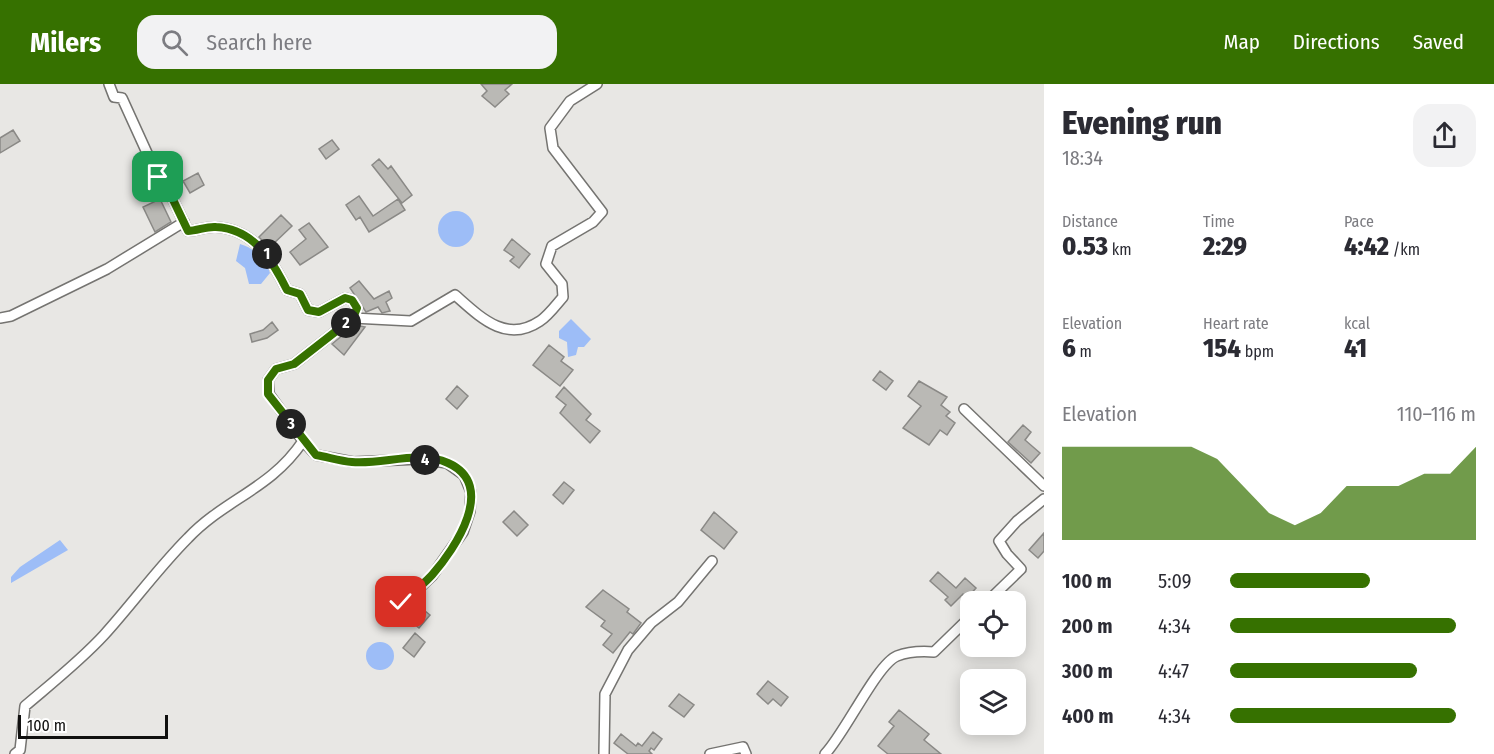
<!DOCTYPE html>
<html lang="en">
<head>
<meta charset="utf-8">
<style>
  body { margin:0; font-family:"Fira Sans Condensed",sans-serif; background:#f2f2f3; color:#2b2b33; height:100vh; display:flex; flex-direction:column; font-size:22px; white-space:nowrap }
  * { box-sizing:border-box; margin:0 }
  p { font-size:20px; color:#7c7c81 }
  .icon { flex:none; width:33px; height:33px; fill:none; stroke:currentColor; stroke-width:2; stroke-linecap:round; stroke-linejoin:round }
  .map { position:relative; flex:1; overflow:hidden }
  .sheet { display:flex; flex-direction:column; background:#fff; width:450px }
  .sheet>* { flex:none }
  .controls { position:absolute; left:960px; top:507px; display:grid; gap:12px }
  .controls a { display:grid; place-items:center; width:66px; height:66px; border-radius:12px; background:#fff; box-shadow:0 3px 15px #0003; font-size:30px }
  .scale { position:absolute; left:18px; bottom:15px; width:150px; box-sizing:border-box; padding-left:6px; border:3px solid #10100f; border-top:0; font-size:16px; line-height:21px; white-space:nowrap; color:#10100f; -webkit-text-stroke:4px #fff; paint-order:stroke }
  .pin { position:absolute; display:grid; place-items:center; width:51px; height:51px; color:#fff; margin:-26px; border-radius:12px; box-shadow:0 3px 9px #0006 }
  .km { position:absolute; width:30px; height:30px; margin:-15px; border-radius:50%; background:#222; color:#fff; font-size:16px; line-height:30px; text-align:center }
  .round { display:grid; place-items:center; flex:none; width:63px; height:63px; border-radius:18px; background:#f2f2f3 }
  .headline { display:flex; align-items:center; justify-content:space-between; height:102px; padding:0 18px }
  h1 { font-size:33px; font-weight:800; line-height:45px }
  .metrics { display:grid; grid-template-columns:repeat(3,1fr); gap:9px; height:102px; padding:6px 18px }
  .metrics div { display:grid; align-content:center }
  .metrics b { font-size:26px; font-weight:800 }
  .metrics small { font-size:16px; font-weight:400 }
  .metrics p { font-size:16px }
  .chart { height:168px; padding:12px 18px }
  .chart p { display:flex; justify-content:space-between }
  .chart svg { width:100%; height:108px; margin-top:6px; fill:#367100; opacity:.7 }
  ul { padding:0 18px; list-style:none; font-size:20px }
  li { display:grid; grid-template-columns:96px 72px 1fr; align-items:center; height:45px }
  li i { height:15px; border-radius:8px; background:#367100 }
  header { display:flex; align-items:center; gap:36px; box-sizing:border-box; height:84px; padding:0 30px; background:#367100; color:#fff }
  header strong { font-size:28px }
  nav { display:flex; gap:33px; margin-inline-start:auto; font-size:21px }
  .search { width:420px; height:54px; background:#f2f2f3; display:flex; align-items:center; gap:15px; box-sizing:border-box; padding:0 21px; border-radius:18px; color:#7c7c81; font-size:22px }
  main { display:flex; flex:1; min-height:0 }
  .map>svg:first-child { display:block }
</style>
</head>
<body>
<header>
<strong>Milers</strong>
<div class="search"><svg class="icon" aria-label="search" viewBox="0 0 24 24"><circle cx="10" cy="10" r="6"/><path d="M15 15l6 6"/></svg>Search here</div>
<nav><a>Map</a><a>Directions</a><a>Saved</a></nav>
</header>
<main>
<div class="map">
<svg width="1044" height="670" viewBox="0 0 1044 670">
  <rect width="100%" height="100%" fill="#e8e7e4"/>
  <path fill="#9dbdf7" d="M438 145a18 18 0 1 1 36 0a18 18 0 1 1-36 0Z
    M 240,160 C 254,164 266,175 270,189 L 261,200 L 249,200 L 245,184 L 236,177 Z
    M 571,235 L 591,255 L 584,263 L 578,263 L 576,271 L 568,273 L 567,258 L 559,254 L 559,247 Z
    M 60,456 L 68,466 L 11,499 L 11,493 L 20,483 Z
    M366 572a14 14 0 1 1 28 0a14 14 0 1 1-28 0Z"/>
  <path fill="#bab9b5" stroke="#8a8986" stroke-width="1.5" d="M 481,0 L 512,0 L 505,6 L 509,10 L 495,23 L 482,12 L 487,7 Z
    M 13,46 L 20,57 L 0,69 L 0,54 Z
    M 332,56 L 339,65 L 326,75 L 319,65 Z
    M 379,75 L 388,85 L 391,82 L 412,111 L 402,119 L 372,81 Z
    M 198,89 L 204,101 L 190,109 L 183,97 Z
    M 359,112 L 373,132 L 398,115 L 405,126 L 369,148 L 360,133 L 356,136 L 346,121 Z
    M 160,115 L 171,138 L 155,148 L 143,123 Z
    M 281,131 L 292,142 L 269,164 L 259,153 Z
    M 309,139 L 328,163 L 300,181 L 290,168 L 306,155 L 299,146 Z
    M 512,155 L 530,170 L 519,184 L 510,177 L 514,173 L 504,166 Z
    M 359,197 L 374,215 L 389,207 L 392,214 L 386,218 L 390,227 L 382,229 L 378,223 L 366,228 L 350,204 Z
    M 272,238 L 278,246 L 267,254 L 252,258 L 250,250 L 263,246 Z
    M 355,241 L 365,243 L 344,271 L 332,260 Z
    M 549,261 L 564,273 L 561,277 L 573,286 L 560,302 L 533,281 Z
    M 880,287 L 893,297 L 886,306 L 873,296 Z
    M 919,297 L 947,313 L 941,321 L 950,328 L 946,332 L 955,339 L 947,351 L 940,346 L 929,361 L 903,344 L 921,322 L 908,312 Z
    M 457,302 L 468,312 L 457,325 L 446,315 Z
    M 564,303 L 591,330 L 586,336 L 600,347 L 590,359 L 560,329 L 566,321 L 556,313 Z
    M 1023,341 L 1031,348 L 1025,356 L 1040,369 L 1031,379 L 1008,358 Z
    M 564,398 L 574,406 L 563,420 L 553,411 Z
    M 514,427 L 528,441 L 517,452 L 503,438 Z
    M 714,428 L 737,448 L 724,465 L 701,446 Z
    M 1044,449 L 1044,467 L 1038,474 L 1029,466 Z
    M 938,488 L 956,504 L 965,494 L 976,504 L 967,514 L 963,510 L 951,522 L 945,516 L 948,513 L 930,497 Z
    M 603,506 L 629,525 L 627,528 L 641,539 L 633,550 L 630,548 L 613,569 L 603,561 L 612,550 L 601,542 L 605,537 L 586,523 Z
    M 414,518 L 430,531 L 419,544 L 403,531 Z
    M 415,549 L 425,558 L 414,573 L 403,564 Z
    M 768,597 L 788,613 L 781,622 L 773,615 L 768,620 L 757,610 Z
    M 679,610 L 694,621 L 684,633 L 669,622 Z
    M 899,626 L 929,650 L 924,656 L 941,670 L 888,670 L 878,662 L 894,642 L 889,638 Z
    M 653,648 L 662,655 L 654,666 L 651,664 L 649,667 L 652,670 L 628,670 L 614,659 L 621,650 L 636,662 L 638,659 L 642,662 Z"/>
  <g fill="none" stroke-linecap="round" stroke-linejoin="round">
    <defs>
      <path id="minor" d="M 109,0 L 114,13 L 122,14 L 158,93 L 166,101 L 188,147 C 197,147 207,142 216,143 C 254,145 272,176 287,206 L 300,210 L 308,226 L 319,228 L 345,214 L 352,216 L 357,224 L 353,234
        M 0,234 L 11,232 L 107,185 L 184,138
        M 964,325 L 1044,402
        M 303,357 L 316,371 L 353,378 L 420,375 L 447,379 L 464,391 L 471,408 L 470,427 L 463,448 L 432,492 L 389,533
        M 987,518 L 1021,485 L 1007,470 L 999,457 L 1017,437 L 1044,415
        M 15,670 L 20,666 L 25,622 C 52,599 80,577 104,551 C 133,519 158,484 188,454 C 225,415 271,405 303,357 L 269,310 L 268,296 L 276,285 L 294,280 L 353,234 L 411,237 L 455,211 C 480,233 506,260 540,237 C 548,232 556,221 563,213 L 562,200 L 546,180 L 552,162 L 593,138 L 602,128 L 553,64 L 550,44 L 570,17 L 597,0
        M 604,670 L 605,610 L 628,566 L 651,539 L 678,518 L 712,477
        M 710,670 L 743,663 L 746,670
        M 825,670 C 844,651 877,580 897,572 C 910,567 921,567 934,568 L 970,533"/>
    </defs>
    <use href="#minor" stroke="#757471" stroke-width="12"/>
    <use href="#minor" stroke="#fff" stroke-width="9"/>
  </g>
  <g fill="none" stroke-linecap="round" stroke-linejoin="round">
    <defs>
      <path id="route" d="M 158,93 L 166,101 L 188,147 C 197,147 207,142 216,143 C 254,145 272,176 287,206 L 300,210 L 308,226 L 319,228 L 345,214 L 352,216 L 357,224 L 353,234 L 294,280 L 276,285 L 268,296 L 268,310 L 316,371 C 328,373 340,377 352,378 C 382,381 419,366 448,379 C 498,401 455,465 432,491 C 423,501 411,510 401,518"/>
    </defs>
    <use href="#route" stroke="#fff" stroke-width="12"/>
    <use href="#route" stroke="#367100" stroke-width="8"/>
  </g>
</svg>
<div class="controls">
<a><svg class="icon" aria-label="locate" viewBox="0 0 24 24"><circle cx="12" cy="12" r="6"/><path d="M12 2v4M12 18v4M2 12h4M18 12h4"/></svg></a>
<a><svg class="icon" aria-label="layers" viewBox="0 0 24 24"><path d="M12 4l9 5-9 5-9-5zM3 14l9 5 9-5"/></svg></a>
</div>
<div class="scale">100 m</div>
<div class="pin" style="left:158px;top:93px;background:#1e9e55"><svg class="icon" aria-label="arrive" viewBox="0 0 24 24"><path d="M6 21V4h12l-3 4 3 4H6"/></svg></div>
<div class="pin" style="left:401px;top:518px;background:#d93025"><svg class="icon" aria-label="check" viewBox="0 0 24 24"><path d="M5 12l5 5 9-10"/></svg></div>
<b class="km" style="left:267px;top:170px">1</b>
<b class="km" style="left:346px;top:239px">2</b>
<b class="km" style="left:291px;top:340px">3</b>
<b class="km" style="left:425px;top:376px">4</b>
</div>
<section class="sheet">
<div class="headline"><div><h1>Evening run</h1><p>18:34</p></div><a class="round"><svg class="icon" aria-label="share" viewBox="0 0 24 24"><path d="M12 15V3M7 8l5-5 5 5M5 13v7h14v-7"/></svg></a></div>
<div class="metrics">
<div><p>Distance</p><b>0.53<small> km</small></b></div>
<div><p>Time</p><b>2:29</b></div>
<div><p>Pace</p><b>4:42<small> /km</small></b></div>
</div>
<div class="metrics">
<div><p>Elevation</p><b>6<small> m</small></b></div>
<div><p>Heart rate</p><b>154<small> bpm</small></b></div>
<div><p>kcal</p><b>41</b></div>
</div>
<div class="chart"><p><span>Elevation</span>110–116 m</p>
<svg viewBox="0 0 160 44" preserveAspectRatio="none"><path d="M0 44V6L10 6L20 6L30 6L40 6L50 6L60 11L70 22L80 33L90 38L100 33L110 22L120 22L130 22L140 17L150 17L160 6V44z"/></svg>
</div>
<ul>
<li><b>100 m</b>5:09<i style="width:57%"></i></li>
<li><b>200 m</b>4:34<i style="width:92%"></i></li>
<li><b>300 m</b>4:47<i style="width:76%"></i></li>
<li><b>400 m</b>4:34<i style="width:92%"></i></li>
</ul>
</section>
</main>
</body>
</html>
